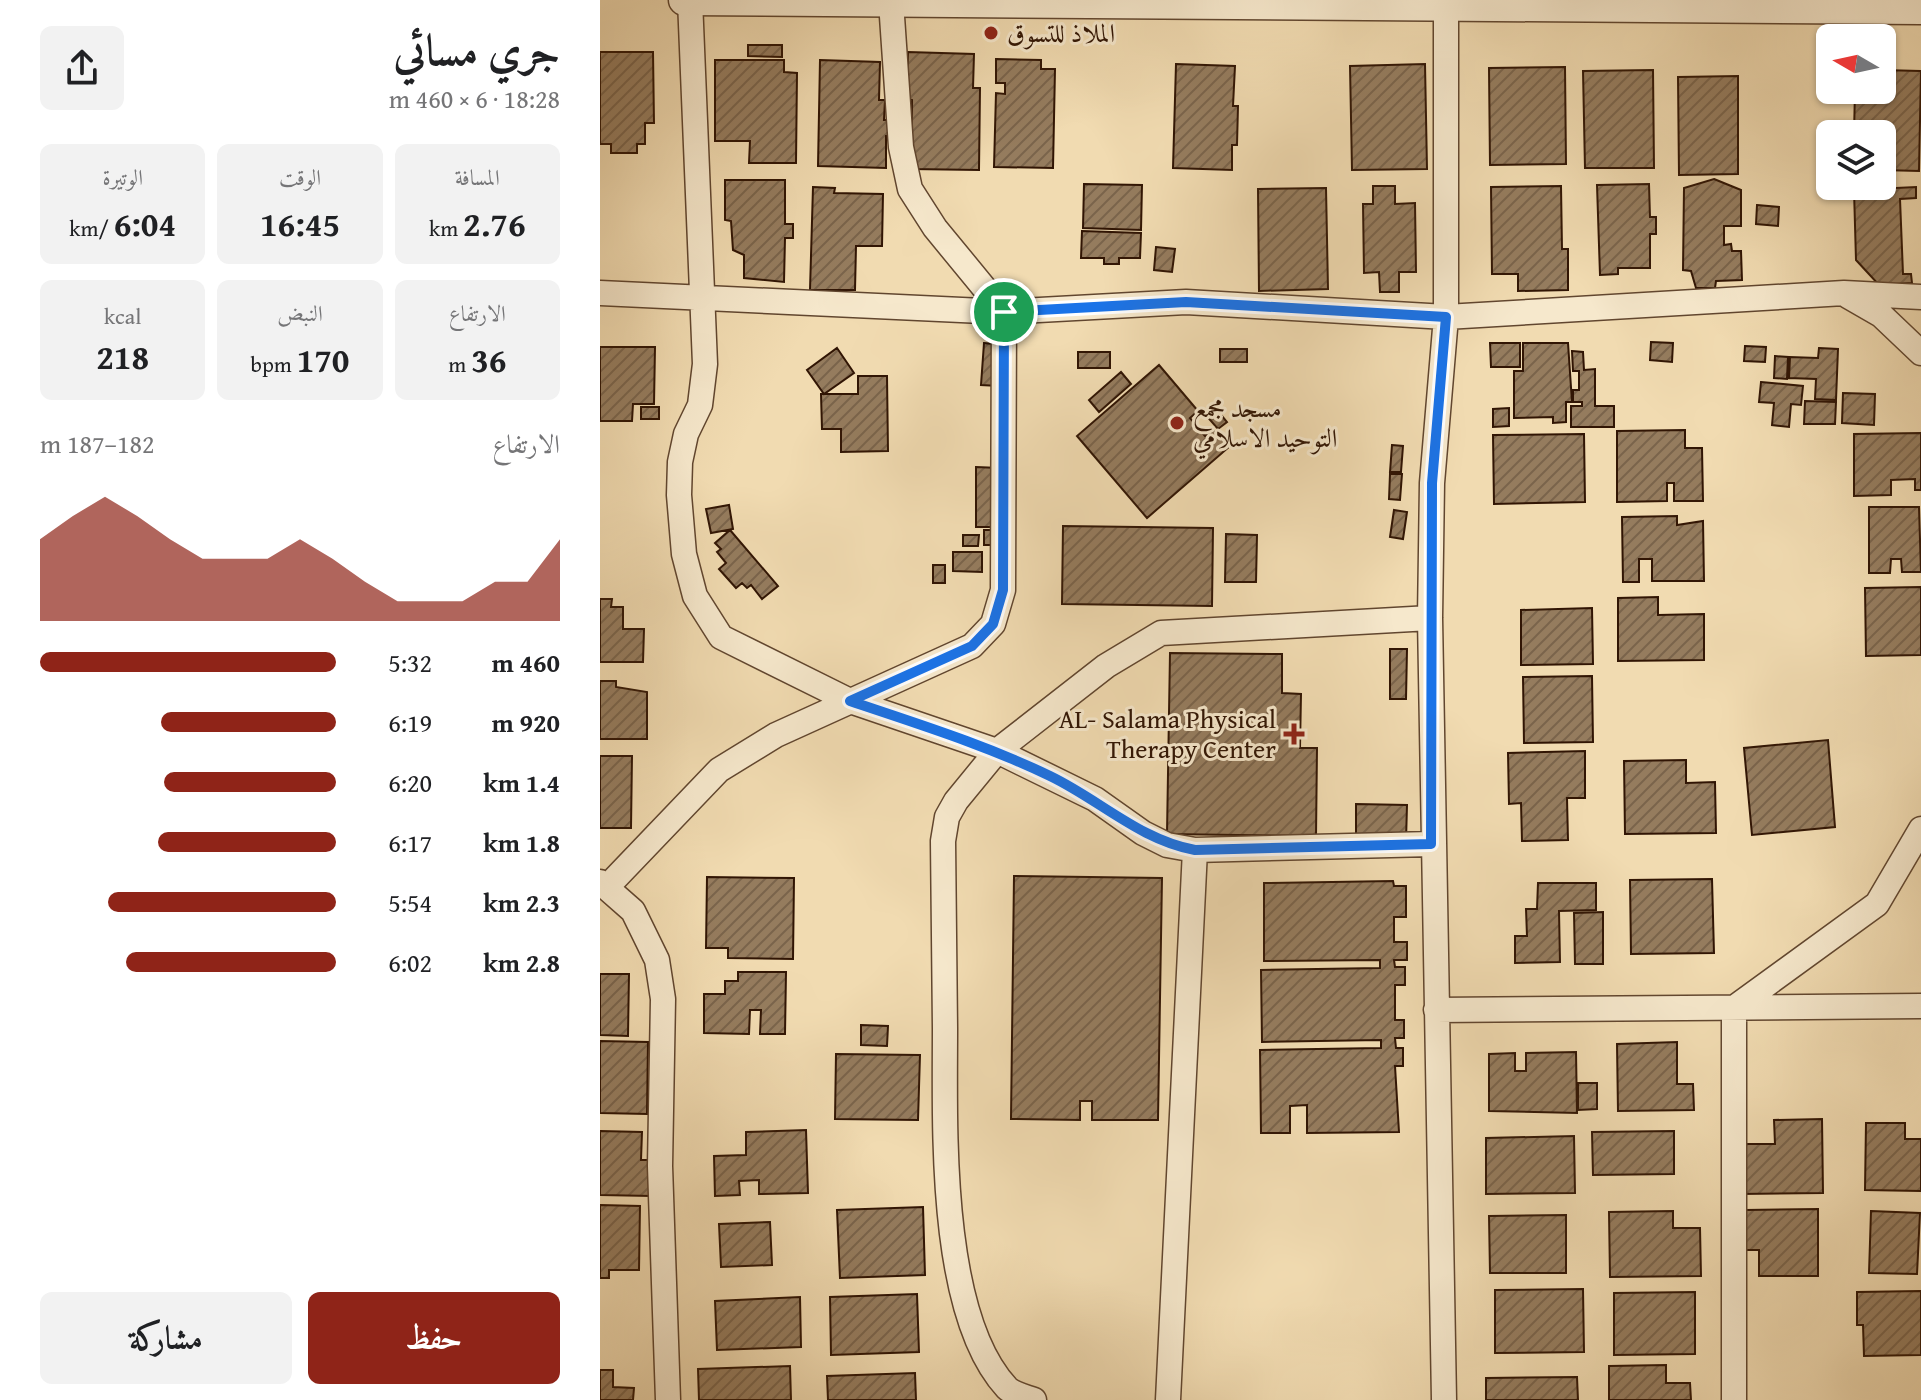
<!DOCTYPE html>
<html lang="ar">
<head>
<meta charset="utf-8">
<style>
  body { margin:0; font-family:"Gentium Book Plus",Amiri,serif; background:#f2f2f2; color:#202124; direction:rtl; height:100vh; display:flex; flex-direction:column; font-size:30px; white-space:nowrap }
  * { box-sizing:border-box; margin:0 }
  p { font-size:26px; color:#757577 }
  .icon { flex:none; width:44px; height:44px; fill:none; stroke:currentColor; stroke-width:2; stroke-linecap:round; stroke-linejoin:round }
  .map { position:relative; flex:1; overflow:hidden; direction:ltr }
  .sheet { display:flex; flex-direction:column; background:#fff; width:600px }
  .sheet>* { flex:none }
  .needle { width:52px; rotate:279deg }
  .buttons { position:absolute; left:1216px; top:24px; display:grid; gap:16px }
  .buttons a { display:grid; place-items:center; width:80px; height:80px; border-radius:12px; background:#fff; box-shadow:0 2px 6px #0004; font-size:40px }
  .pin { position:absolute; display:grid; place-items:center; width:68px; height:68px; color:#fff; margin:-34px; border:4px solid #fff; border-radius:50%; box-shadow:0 2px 8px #0007 }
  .round { display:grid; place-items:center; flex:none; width:84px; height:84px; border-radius:12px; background:#f2f2f2 }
  .overview { display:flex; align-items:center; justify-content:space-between; height:136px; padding:0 40px }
  h1 { font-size:44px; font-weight:600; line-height:60px }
  .figures { display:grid; grid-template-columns:repeat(3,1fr); gap:12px; height:136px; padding:8px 40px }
  .figures div { display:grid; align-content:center; border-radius:12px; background:#f2f2f2; text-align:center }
  .figures b { font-size:34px; font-weight:600 }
  .figures small { font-size:22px; font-weight:400 }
  .figures p { font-size:22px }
  .chart { height:224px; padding:16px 40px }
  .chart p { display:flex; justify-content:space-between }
  .chart svg { width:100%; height:144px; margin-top:8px; fill:#8f2418; opacity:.7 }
  .cta { display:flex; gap:16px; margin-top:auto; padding:16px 40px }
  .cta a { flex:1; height:92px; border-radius:12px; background:#8f2418; color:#fff; font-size:32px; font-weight:600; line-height:92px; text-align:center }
  .cta a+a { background:#f2f2f2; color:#202124 }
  ul { padding:0 40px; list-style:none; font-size:26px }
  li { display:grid; grid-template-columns:128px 96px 1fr; align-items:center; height:60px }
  li i { height:20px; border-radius:10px; background:#8f2418 }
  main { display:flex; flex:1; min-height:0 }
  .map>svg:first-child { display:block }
</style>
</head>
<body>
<main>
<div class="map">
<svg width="1321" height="1400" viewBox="0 0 1321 1400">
  <defs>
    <pattern id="building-hatch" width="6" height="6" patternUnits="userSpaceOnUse" patternTransform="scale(2)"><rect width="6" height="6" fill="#957c5e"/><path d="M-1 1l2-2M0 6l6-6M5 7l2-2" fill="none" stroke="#7a644b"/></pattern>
  </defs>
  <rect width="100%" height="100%" fill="#f1dbb1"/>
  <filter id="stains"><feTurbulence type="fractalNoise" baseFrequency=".0025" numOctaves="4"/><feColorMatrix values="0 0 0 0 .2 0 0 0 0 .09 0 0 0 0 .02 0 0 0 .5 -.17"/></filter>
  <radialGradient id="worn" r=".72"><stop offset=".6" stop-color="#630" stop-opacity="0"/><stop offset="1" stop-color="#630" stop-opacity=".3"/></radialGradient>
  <path fill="url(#building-hatch)" stroke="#311504" stroke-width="2" d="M 148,45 L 182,45 L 182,57 L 148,56 Z
    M 0,52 L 53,52 L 54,123 L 45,123 L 45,144 L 37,144 L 37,153 L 11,153 L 11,144 L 0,144 Z
    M 308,52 L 374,54 L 373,88 L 380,88 L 379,170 L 311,169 L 312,100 L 307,99 Z
    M 396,59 L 441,60 L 441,69 L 455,69 L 453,168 L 394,167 L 396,93 L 405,94 L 405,83 L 396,83 Z
    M 115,60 L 184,60 L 184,72 L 197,73 L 196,163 L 149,163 L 150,141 L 115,141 Z
    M 220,60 L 280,62 L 279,100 L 285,100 L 284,120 L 294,120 L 294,136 L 286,136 L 286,168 L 218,166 Z
    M 576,64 L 635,66 L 633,106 L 638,106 L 637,145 L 632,145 L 632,170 L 573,168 Z
    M 825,64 L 827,169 L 752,170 L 750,66 Z
    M 965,67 L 966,164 L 890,165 L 889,68 Z
    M 1053,70 L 1054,168 L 985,168 L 983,71 Z
    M 1282,70 L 1321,71 L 1319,171 L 1282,170 L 1282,134 L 1254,134 L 1255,90 L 1282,90 Z
    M 1138,76 L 1138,174 L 1079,175 L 1078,77 Z
    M 1114,179 L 1141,190 L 1141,226 L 1124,226 L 1124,245 L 1131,244 L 1132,251 L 1141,251 L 1142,280 L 1116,281 L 1115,288 L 1096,288 L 1091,271 L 1083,270 L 1084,188 Z
    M 125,180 L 185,180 L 185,224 L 193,224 L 193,238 L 185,238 L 184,282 L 144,278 L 144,255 L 133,250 L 131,221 L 125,220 Z
    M 484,184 L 542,185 L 541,230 L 483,228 Z
    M 1049,184 L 1050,217 L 1056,217 L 1056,234 L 1050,234 L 1050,268 L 1018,268 L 1018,274 L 1000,275 L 997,185 Z
    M 773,186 L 795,186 L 795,204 L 815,203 L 816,272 L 799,272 L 799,292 L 780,292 L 779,272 L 764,273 L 763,204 L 773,204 Z
    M 961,186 L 962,249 L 968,249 L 968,290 L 918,291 L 918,274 L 892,274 L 891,187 Z
    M 213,187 L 235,188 L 234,193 L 283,194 L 282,246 L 256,246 L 255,290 L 210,290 Z
    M 1316,187 L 1316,198 L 1300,199 L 1303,274 L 1311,274 L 1312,283 L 1279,285 L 1256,260 L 1254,190 Z
    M 726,188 L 728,289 L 659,291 L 658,189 Z
    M 1157,205 L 1179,207 L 1178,226 L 1156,224 Z
    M 482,231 L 541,233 L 540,258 L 519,258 L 519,264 L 504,264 L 504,258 L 481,258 Z
    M 556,247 L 575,249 L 572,272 L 554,270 Z
    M 1051,342 L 1073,343 L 1072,362 L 1050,360 Z
    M 384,343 L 402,345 L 399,386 L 381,385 Z
    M 890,343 L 920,343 L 920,367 L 891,367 Z
    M 923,343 L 968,343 L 972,402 L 966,402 L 966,422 L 953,423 L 953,417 L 914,418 L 914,371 L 923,371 Z
    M 1145,346 L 1166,347 L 1165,362 L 1144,361 Z
    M 0,347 L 55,347 L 54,404 L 33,404 L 32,421 L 0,421 Z
    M 237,348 L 254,373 L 224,394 L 207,370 Z
    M 1219,348 L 1238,349 L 1236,400 L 1215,399 L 1216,379 L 1189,378 L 1190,357 L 1218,358 Z
    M 620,349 L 647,349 L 647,362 L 620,362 Z
    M 972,351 L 983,352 L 984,370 L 995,369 L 995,406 L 1014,406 L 1014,427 L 971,427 L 971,406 L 982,406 L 982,402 L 973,402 L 973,390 L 979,390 L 979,371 L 973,371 Z
    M 478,352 L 510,352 L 510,368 L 478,368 Z
    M 1175,356 L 1188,357 L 1187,379 L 1174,378 Z
    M 559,365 L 598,411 L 590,418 L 605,436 L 613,429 L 629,447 L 547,518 L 477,436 Z
    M 521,372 L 531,384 L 499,412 L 489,400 Z
    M 258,376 L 287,376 L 288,451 L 241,452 L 241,429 L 222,429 L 221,394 L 258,394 Z
    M 1161,382 L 1203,386 L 1201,405 L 1191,404 L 1189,427 L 1172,425 L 1174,403 L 1159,402 Z
    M 1243,393 L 1275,394 L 1274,425 L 1242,423 Z
    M 1205,401 L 1236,402 L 1235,424 L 1204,424 Z
    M 613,405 L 627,422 L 618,429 L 604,413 Z
    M 41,407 L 59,407 L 59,419 L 41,419 Z
    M 909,408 L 909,426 L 893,427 L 893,409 Z
    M 1085,430 L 1085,448 L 1102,448 L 1103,501 L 1074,501 L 1074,483 L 1067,483 L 1067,501 L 1017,502 L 1017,431 Z
    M 1321,433 L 1321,490 L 1315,490 L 1315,479 L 1291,480 L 1291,495 L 1254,496 L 1254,434 Z
    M 984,434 L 985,502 L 894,504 L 893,435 Z
    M 792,445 L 803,446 L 801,472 L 790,472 Z
    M 376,467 L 399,468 L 399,527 L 376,527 Z
    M 790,474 L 802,474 L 800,500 L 789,499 Z
    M 129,505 L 133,529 L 111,533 L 106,509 Z
    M 1269,507 L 1319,507 L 1321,572 L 1302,572 L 1301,559 L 1291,559 L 1290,573 L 1269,573 Z
    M 794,510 L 807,512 L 803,539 L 790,537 Z
    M 1077,516 L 1077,525 L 1103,521 L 1104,581 L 1052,581 L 1052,559 L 1039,559 L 1039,582 L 1023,582 L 1022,517 Z
    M 463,526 L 613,528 L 612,606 L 462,604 Z
    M 130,530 L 178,586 L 162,599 L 151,585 L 147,588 L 142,583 L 136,588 L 119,569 L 126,563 L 117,552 L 121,549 L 115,543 Z
    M 384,530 L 397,530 L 396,545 L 384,545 Z
    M 626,534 L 657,535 L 656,582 L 625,582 Z
    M 363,535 L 379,535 L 378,546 L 363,546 Z
    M 353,552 L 382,552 L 382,572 L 353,571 Z
    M 333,565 L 345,565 L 345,583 L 333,583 Z
    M 1321,587 L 1321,655 L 1266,656 L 1265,588 Z
    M 1058,597 L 1058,615 L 1104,614 L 1104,660 L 1018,661 L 1018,598 Z
    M 0,599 L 12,599 L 11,607 L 23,607 L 23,629 L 44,629 L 43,662 L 0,662 Z
    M 992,608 L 993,664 L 921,665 L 921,610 Z
    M 790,649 L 807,649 L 806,699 L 790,699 Z
    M 570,653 L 682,654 L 682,693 L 701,694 L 700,748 L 717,748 L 716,836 L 567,834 Z
    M 992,676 L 993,742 L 924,743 L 923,677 Z
    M 0,681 L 16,681 L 16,687 L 47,692 L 47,739 L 0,739 Z
    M 1228,740 L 1235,827 L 1152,835 L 1144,748 Z
    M 985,751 L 985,798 L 967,798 L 968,840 L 922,841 L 921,803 L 909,804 L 908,753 Z
    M 0,756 L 32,756 L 31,828 L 0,828 Z
    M 1086,760 L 1086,783 L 1115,782 L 1116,833 L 1025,834 L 1024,761 Z
    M 756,804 L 807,805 L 806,841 L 756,840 Z
    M 414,876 L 562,878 L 558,1120 L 492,1120 L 492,1101 L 480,1101 L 480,1120 L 411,1119 Z
    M 107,877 L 194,878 L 193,959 L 128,958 L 128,948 L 106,948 Z
    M 1112,879 L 1114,953 L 1031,954 L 1030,880 Z
    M 793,881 L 794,886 L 806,886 L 806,917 L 794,917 L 794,942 L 807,942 L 807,960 L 794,960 L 795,967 L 805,967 L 805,985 L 795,985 L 795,1020 L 804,1020 L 804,1038 L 795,1038 L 796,1048 L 803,1048 L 803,1066 L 795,1066 L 799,1132 L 707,1133 L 707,1105 L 690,1106 L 690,1133 L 661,1133 L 660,1050 L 781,1048 L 781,1040 L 662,1042 L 661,970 L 780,968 L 780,960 L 664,961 L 664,883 Z
    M 938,883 L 996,883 L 996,910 L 959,911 L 960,962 L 915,963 L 915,936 L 927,936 L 926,909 L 937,909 Z
    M 1003,912 L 1003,964 L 975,964 L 974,913 Z
    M 138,972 L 186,972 L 185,1034 L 160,1034 L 161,1010 L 150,1010 L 149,1034 L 104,1033 L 104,994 L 125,994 L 125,981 L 138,981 Z
    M 0,974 L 29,974 L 28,1036 L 0,1035 Z
    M 261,1025 L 288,1026 L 287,1046 L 261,1045 Z
    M 0,1041 L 48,1042 L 47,1114 L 0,1113 Z
    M 1077,1042 L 1077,1084 L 1093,1084 L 1094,1110 L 1018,1111 L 1017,1044 Z
    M 976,1052 L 977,1113 L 889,1111 L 889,1054 L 915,1053 L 915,1071 L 926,1071 L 926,1053 Z
    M 236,1054 L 320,1055 L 318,1120 L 235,1119 Z
    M 978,1083 L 997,1083 L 997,1109 L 978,1110 Z
    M 1222,1119 L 1223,1193 L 1140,1194 L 1140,1144 L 1175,1144 L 1174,1120 Z
    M 1266,1123 L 1305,1123 L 1305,1139 L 1321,1139 L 1321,1191 L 1265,1190 Z
    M 206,1130 L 208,1193 L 159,1194 L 159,1180 L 139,1181 L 140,1195 L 115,1196 L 114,1156 L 146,1155 L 146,1132 Z
    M 0,1131 L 42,1132 L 41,1160 L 52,1160 L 51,1196 L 0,1195 Z
    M 1074,1131 L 1074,1174 L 993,1175 L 992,1132 Z
    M 974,1136 L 975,1193 L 886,1194 L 886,1138 Z
    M 0,1205 L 40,1206 L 39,1270 L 9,1270 L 9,1278 L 0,1278 Z
    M 323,1207 L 325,1275 L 240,1278 L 237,1210 Z
    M 1218,1209 L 1218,1276 L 1159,1276 L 1159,1250 L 1146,1250 L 1146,1210 Z
    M 1073,1211 L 1073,1228 L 1100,1228 L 1101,1276 L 1010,1277 L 1009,1212 Z
    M 1271,1211 L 1320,1213 L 1317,1274 L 1269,1273 Z
    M 966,1215 L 966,1273 L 890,1273 L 889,1216 Z
    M 170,1222 L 172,1265 L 121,1267 L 119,1224 Z
    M 983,1289 L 984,1352 L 895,1353 L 895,1290 Z
    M 1321,1291 L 1321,1355 L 1264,1356 L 1263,1325 L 1257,1325 L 1257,1292 Z
    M 1095,1292 L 1095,1354 L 1014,1355 L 1014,1293 Z
    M 317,1294 L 319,1352 L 231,1355 L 230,1297 Z
    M 200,1297 L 201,1347 L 117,1350 L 115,1301 Z
    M 1066,1365 L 1066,1383 L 1090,1383 L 1091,1400 L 1009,1400 L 1009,1366 Z
    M 190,1366 L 191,1400 L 99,1400 L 98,1369 Z
    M 0,1370 L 13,1370 L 13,1387 L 34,1388 L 33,1400 L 0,1400 Z
    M 315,1373 L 316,1400 L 228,1400 L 227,1376 Z
    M 977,1377 L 978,1400 L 886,1400 L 886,1378 Z"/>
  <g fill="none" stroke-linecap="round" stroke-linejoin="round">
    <defs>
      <path id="minor" d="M 90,0 L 105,364 L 100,405 L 86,434 L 80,462 L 79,495 L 84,554 L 95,596 L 121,637 L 250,701 L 397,751 L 495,799 L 543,833 L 567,845 L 595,850 L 831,844
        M 0,293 L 404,312 L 586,302 L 846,317 L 1244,293 L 1321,297
        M 1248,296 L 1281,315 L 1321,353
        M 0,882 L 33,911 L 57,960 L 63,999 L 60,1166 L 68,1400
        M 7,887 L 119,770 L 176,735 L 372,646 L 393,624 L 403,590 L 404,312 L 335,228 L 310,189 L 301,147 L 291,2
        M 836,1010 L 1321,1006
        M 434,1400 C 426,1397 413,1394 407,1388 C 338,1314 345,1125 345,1029 C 344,966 344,903 343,841 L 347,817 L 356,801 L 397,751 L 506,666 L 561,633 L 830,618
        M 568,1400 L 595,850
        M 844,1400 L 830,618 L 832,483 L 846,317 L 846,4
        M 1134,1400 L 1134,1008 L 1277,904 L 1321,829"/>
      <path id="tertiary" d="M 84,0 L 1321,9"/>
    </defs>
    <use href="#minor" stroke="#61462f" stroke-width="27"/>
    <use href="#tertiary" stroke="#61462f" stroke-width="33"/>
    <use href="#minor" stroke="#f6e8cc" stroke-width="24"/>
    <use href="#tertiary" stroke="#f6e8cc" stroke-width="30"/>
  </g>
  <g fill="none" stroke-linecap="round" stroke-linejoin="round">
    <defs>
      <path id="route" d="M 586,302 L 846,317 L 832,483 L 831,844 L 595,850 C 540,840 500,800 450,776 C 386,745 318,724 250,701 L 372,646 L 393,624 L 403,590 L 404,312 Z"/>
    </defs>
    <use href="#route" stroke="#fff" stroke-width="16"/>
    <use href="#route" stroke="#1a73e8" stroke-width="10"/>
  </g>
  <g fill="#8f2418" stroke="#f6e8cc" stroke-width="3">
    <circle cx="391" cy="33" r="8"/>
    <circle cx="577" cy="423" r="8"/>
    <path d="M690 722h8v8h8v8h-8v8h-8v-8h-8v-8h8z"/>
  </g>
  <g text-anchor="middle" stroke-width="6" stroke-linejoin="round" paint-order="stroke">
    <g font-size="26" fill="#311504" stroke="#f6e8cc" text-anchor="start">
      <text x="407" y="42">الملاذ للتسوق</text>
      <text x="593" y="417">مسجد مجمع<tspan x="593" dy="30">التوحيد الاسلامي</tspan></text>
      <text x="676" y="728" text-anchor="end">AL- Salama Physical<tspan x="676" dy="30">Therapy Center</tspan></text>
    </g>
  </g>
  <rect width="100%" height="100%" filter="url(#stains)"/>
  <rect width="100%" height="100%" fill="url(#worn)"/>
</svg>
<div class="buttons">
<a><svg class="needle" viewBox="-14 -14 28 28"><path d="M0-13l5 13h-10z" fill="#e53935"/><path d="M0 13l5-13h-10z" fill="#757577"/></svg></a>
<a><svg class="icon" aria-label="layers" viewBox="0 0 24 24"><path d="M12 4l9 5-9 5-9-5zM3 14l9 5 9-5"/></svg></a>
</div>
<div class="pin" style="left:404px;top:312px;background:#1e9e55"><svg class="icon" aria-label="arrive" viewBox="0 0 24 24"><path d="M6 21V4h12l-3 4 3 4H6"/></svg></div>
</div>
<section class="sheet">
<div class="overview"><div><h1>جري مسائي</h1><p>18:28 · 6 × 460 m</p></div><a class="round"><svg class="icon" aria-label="share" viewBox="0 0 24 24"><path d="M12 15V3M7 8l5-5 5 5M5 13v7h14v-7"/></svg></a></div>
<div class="figures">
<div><p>المسافة</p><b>2.76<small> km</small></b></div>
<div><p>الوقت</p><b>16:45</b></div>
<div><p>الوتيرة</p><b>6:04<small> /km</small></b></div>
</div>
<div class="figures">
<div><p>الارتفاع</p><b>36<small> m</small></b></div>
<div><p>النبض</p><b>170<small> bpm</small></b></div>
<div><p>kcal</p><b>218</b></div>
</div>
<div class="chart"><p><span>الارتفاع</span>182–187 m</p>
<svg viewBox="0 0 160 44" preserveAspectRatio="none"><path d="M0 44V19L10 12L20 6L30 12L40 19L50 25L60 25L70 25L80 19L90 25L100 32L110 38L120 38L130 38L140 32L150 32L160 19V44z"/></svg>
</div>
<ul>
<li><b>460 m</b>5:32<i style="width:100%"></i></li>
<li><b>920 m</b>6:19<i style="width:59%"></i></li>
<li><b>1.4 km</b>6:20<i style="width:58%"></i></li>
<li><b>1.8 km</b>6:17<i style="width:60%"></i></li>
<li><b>2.3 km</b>5:54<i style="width:77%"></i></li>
<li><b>2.8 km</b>6:02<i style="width:71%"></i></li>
</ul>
<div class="cta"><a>حفظ</a><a>مشاركة</a></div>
</section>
</main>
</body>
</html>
